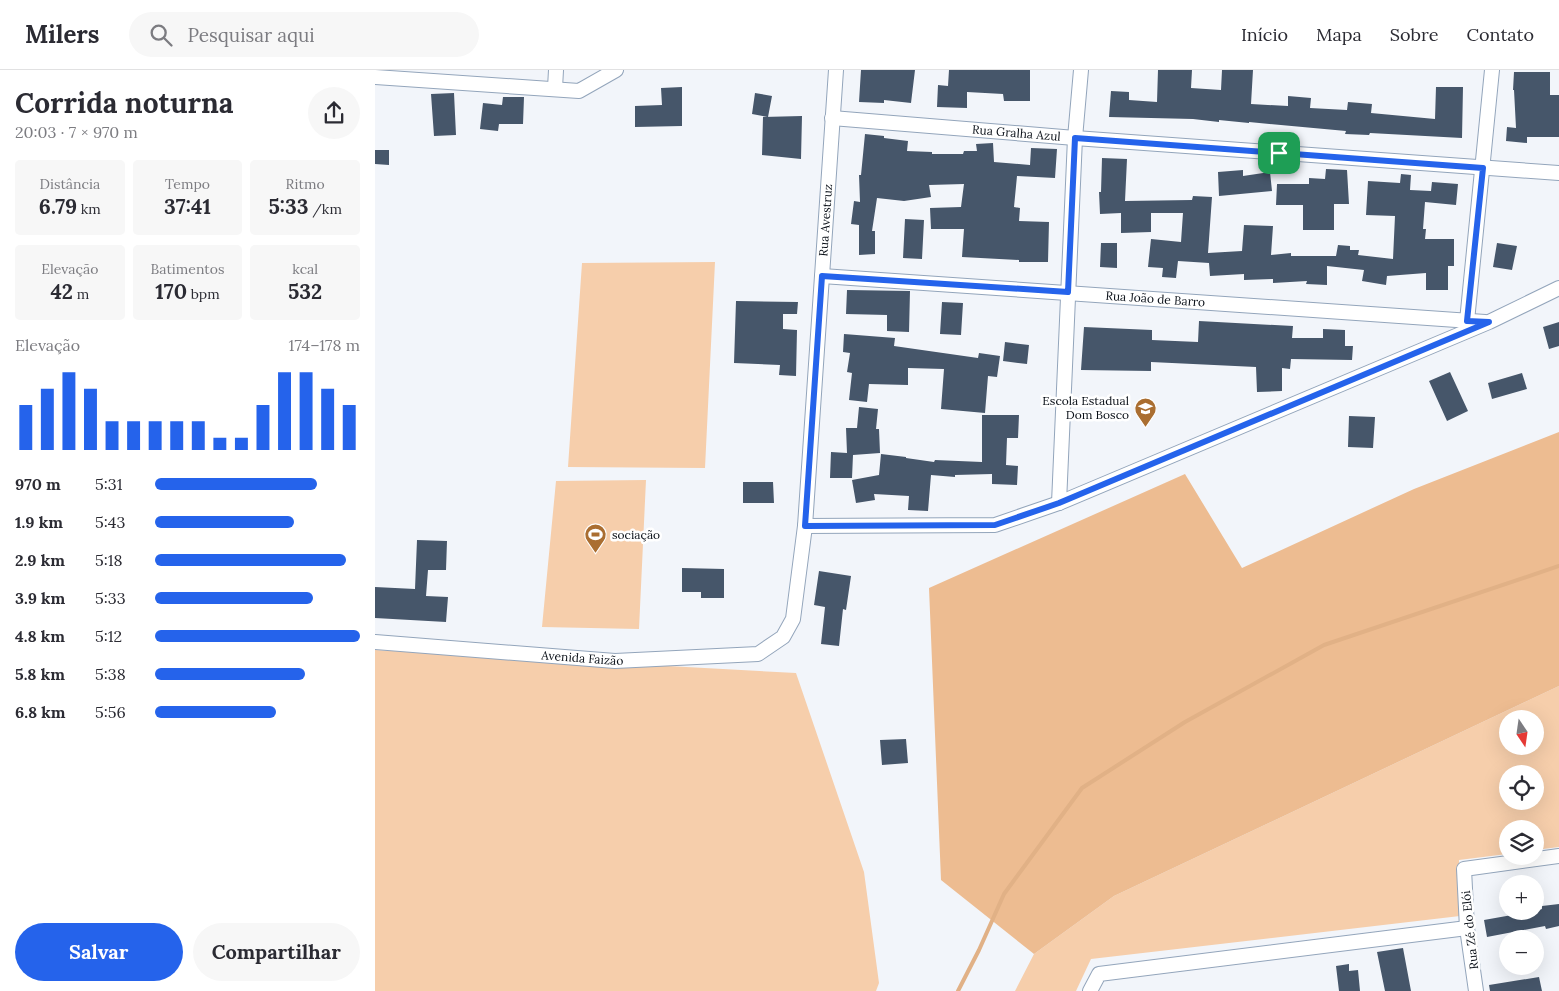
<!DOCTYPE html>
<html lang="pt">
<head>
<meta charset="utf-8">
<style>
  body { margin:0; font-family:Lora,serif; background:#f7f7f7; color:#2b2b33; height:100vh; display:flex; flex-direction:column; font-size:19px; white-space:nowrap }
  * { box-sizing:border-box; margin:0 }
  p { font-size:16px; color:#7c7c81 }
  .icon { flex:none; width:28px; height:28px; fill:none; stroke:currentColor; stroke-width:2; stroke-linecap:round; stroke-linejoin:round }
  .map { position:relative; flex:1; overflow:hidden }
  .side { display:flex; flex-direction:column; background:#fff; width:375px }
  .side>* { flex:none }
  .needle { width:32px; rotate:167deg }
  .fabs { position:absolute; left:1124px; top:640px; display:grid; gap:10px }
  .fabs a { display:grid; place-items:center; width:45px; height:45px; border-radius:50%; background:#fff; box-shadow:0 5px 20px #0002; font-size:25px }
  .pin { position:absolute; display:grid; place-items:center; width:42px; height:42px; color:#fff; margin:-21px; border-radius:10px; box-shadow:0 2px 8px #0006 }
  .round { display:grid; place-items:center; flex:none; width:52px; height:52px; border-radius:26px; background:#f7f7f7 }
  .head { display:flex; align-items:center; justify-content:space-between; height:85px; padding:0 15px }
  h1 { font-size:28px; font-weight:700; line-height:38px }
  .metrics { display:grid; grid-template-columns:repeat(3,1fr); gap:8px; height:85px; padding:5px 15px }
  .metrics div { display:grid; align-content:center; border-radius:5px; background:#f7f7f7; text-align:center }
  .metrics b { font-size:21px; font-weight:700 }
  .metrics small { font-size:14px; font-weight:400 }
  .metrics p { font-size:14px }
  .chart { height:140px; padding:10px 15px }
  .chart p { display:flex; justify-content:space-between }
  .chart svg { width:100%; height:90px; margin-top:5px; stroke:#2563eb; stroke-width:6 }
  .action { display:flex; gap:10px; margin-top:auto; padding:10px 15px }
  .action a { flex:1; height:58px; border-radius:30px; background:#2563eb; color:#fff; font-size:20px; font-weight:700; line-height:58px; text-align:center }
  .action a+a { background:#f7f7f7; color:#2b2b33 }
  ul { padding:0 15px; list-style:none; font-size:16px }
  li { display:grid; grid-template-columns:80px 60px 1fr; align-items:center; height:38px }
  li i { height:12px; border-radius:6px; background:#2563eb }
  header { display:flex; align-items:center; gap:30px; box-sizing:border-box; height:70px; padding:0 25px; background:#fff; border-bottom:1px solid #e1e1e2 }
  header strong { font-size:24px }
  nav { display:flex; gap:28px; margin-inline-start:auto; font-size:18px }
  .search { width:350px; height:45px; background:#f7f7f7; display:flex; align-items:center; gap:12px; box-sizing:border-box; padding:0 18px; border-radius:28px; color:#7c7c81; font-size:19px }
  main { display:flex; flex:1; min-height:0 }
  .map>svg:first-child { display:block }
</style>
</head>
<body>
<header>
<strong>Milers</strong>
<div class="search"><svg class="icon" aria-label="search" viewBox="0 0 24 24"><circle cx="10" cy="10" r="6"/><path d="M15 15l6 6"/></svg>Pesquisar aqui</div>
<nav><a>Início</a><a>Mapa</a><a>Sobre</a><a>Contato</a></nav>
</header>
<main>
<section class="side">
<div class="head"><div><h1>Corrida noturna</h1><p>20:03 · 7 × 970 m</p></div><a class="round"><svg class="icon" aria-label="share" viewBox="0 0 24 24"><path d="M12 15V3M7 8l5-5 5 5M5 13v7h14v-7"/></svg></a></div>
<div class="metrics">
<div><p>Distância</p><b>6.79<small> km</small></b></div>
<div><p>Tempo</p><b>37:41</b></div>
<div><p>Ritmo</p><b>5:33<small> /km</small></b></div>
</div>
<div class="metrics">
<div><p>Elevação</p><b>42<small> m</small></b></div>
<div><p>Batimentos</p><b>170<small> bpm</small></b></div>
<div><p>kcal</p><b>532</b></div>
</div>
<div class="chart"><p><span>Elevação</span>174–178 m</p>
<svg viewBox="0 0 160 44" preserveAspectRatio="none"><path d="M5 44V22M15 44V14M25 44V6M35 44V14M45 44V30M55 44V30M65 44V30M75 44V30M85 44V30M95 44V38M105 44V38M115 44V22M125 44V6M135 44V6M145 44V14M155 44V22"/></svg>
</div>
<ul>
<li><b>970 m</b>5:31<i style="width:79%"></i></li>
<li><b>1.9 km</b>5:43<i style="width:68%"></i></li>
<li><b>2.9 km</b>5:18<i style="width:93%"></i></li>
<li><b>3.9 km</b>5:33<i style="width:77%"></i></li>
<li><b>4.8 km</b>5:12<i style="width:100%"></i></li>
<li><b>5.8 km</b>5:38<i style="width:73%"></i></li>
<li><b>6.8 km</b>5:56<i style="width:59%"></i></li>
</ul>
<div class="action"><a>Salvar</a><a>Compartilhar</a></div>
</section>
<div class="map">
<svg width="1184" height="921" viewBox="0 0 1184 921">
  <rect width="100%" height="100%" fill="#f2f5fa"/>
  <path fill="#f6ceab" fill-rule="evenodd" d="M 340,192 L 330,398 L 193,397 L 207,193 Z
    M 271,410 L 264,559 L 167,557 L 181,411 Z
    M 0,580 L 421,603 L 489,802 L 504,913 L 501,921 L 0,921 Z
    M 1184,616 L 1184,777 L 1160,780 L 1160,759 L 1132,759 L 1132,784 L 1084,790 L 1085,846 L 716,889 L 701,921 L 640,921 L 659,884 L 739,826 ZM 1132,649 L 1160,649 L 1160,676 L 1132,676 ZM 1132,704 L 1160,704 L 1160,731 L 1132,731 Z"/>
  <path fill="#edbc91" d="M 1184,362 L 1184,616 L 739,826 L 659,884 L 566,810 L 554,518 L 810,404 L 867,498 L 1039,419 Z"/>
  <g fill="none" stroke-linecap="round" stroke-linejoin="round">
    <path stroke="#e1b186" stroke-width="4" d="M 583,921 L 604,880 L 629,824 L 707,718 L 810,652 L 949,575 L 1184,496"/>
  </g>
  <path fill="#46566a" d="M 486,0 L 540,0 L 536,33 L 509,30 L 509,33 L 484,32 Z
    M 574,0 L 655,0 L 655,31 L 629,31 L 628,24 L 592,22 L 592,38 L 562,37 L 563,15 L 573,16 Z
    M 783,0 L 817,0 L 816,18 L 846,20 L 847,0 L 878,0 L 876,34 L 913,36 L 913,26 L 936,28 L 935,38 L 972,40 L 973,32 L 997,34 L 996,43 L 1060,49 L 1061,17 L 1088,17 L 1087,68 L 995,63 L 994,65 L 970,64 L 971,61 L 874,52 L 874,53 L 844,50 L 844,52 L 818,49 L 734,47 L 736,21 L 754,22 L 754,30 L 782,32 Z
    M 1139,2 L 1175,2 L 1175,25 L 1184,25 L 1184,67 L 1152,67 L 1152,73 L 1131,71 L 1132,57 L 1141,58 L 1139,20 L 1138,20 Z
    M 307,17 L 307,56 L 260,57 L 260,36 L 287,35 L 286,18 Z
    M 79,23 L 81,65 L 59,66 L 56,24 Z
    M 380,23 L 397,26 L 393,47 L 377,44 Z
    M 128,27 L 149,27 L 148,54 L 124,54 L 123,61 L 105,59 L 108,33 L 127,35 Z
    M 427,46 L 426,89 L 387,85 L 388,47 Z
    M 490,64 L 509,66 L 509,68 L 533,71 L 532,81 L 557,82 L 557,84 L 588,84 L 589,81 L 602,81 L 601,74 L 618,73 L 619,92 L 655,95 L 656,78 L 682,79 L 680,108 L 642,106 L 639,137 L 645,138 L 644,151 L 674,152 L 673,192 L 644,192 L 644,190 L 587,187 L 589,159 L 556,159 L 555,138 L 586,137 L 589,114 L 554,115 L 556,127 L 529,131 L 502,128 L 497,161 L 500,161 L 500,184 L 484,185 L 484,155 L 476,154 L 479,131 L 485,132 L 484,105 L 486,105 Z
    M 0,80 L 14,80 L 14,95 L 0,94 Z
    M 727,88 L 752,89 L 750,131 L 817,130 L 818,126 L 837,127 L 833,183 L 867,181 L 869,155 L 898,156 L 896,185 L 916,183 L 916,186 L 961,186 L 963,175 L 975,176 L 975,180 L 984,180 L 983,185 L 1018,189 L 1020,146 L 991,145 L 993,111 L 1025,113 L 1026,104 L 1036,105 L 1035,120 L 1056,121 L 1057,112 L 1083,114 L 1081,135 L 1050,132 L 1048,159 L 1051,159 L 1050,169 L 1079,169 L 1079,196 L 1073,196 L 1073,220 L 1051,220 L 1051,203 L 1012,206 L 1011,215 L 987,211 L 989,200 L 952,196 L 952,215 L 931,214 L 932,211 L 898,213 L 898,209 L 869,210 L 869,204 L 835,206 L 834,193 L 803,191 L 801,208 L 787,207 L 788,198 L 773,197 L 776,169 L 806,172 L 808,143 L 776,143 L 776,162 L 746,163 L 746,143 L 725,144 L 724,122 L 726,122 Z
    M 951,99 L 972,100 L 974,134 L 959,134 L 959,160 L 928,160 L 928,135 L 901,135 L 902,114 L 934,114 L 934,108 L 950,109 Z
    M 868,100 L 868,106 L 895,102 L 897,121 L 844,126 L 843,102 Z
    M 530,149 L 549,150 L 547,189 L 528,188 Z
    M 726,173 L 742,173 L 742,198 L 725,197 Z
    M 1122,173 L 1142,176 L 1137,200 L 1118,197 Z
    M 472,220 L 535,221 L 534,262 L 512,261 L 512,245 L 471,244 Z
    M 361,231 L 423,232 L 422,244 L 408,244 L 408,259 L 422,260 L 421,306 L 404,305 L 405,295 L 359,293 Z
    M 567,232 L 588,233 L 586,265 L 565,264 Z
    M 824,251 L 918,256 L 917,268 L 948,268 L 948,259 L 970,260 L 970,276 L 978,276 L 977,290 L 916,289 L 915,299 L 907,298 L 907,321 L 882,322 L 881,297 L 776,292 L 776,301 L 706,300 L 709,257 L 777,260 L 777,270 L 823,272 Z
    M 1184,252 L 1184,276 L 1174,279 L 1168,257 Z
    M 469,264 L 520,268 L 519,276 L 603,288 L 604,283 L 625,286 L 622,307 L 613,306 L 610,343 L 566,339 L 569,299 L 533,298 L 533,315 L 494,314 L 492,332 L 474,330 L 477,303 L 472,302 L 475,283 L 468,282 Z
    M 630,272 L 654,275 L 652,294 L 628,291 Z
    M 1075,302 L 1093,341 L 1072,351 L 1054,311 Z
    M 1147,303 L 1152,319 L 1117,329 L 1113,313 Z
    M 484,337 L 503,339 L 501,359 L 504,359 L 505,383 L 478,385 L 477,408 L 455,408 L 456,382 L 472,383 L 471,358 L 482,358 Z
    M 607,345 L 644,345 L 643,368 L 632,368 L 631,395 L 643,396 L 642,415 L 617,414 L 617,404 L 580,405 L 580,407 L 556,405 L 553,441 L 533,440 L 534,426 L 499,424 L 500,430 L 481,433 L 477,410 L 504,405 L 506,384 L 531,387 L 531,388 L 559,392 L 560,390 L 607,392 Z
    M 974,346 L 1000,347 L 998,378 L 973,377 Z
    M 368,412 L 398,412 L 399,433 L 368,433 Z
    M 42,470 L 72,471 L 71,500 L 53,500 L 51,526 L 73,527 L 71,552 L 0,548 L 0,517 L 40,519 Z
    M 307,498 L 349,499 L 349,528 L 326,528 L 326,522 L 307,522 Z
    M 444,501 L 476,506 L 471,540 L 468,539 L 464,576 L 446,574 L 450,537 L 439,535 Z
    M 531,669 L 533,693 L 507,695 L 505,670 Z
    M 1184,834 L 1184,856 L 1171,859 L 1170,856 L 1112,867 L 1109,850 L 1160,841 L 1167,839 L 1167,836 Z
    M 1028,878 L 1036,921 L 1010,921 L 1002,882 Z
    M 974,894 L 974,901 L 983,900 L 985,921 L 964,921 L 961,896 Z
    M 1164,907 L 1167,921 L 1115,921 L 1114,915 Z"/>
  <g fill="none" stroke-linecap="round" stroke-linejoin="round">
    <defs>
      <g id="street">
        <path d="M 0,7 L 204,21 L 241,0"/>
        <path d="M 180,18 L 181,0"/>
        <path id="s1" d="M 457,48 L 700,68 L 1184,103"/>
        <path id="s2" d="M 447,206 L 1110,252"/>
        <path d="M 1092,251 L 1117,0"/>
        <path d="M 684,433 L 700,68 L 706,0"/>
        <path d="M 430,456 L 620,455 L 684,433 L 1114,252 L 1184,218"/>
        <path id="s3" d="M 0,572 L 240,591 L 383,584 L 408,567 L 418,549 L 430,456 L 461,0"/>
        <path d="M 715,921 L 724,904 L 1092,858"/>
        <path d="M 1101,921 L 1092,858 L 1089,799 L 1184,786"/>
      </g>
    </defs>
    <use href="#street" stroke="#93a5bb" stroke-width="16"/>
    <use href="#street" stroke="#fff" stroke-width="14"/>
  </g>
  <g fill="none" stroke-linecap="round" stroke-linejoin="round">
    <defs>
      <path id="route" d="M 700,68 L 1108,98 L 1092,251 L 1114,252 L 684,433 L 620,455 L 430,456 L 447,206 L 693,222 Z"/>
    </defs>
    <use href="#route" stroke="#fff" stroke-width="10"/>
    <use href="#route" stroke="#2563eb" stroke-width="6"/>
  </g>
  <defs>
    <symbol id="school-pin" viewBox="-11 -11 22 30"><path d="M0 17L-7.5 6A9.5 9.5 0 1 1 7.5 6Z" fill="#aa6e31" stroke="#fff"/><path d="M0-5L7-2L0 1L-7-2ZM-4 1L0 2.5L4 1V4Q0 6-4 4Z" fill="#fff"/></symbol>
    <symbol id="stadium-pin" viewBox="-11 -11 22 30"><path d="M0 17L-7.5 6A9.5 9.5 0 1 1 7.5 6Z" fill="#aa6e31" stroke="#fff"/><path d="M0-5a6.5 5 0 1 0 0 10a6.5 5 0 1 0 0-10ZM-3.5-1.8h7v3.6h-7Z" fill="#fff"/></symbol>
  </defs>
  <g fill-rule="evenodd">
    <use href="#school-pin" x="758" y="326" width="25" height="34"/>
    <use href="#stadium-pin" x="208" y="452" width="25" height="34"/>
  </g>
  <g text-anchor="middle" stroke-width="5" stroke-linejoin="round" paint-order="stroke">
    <g font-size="12" fill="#090f17" stroke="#fff">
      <text dy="4" stroke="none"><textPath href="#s1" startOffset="185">Rua Gralha Azul</textPath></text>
      <text dy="4" stroke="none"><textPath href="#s3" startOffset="835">Rua Avestruz</textPath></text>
      <text dy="4" stroke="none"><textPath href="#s2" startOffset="334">Rua João de Barro</textPath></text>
      <text dy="4" stroke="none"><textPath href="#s3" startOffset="208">Avenida Faizão</textPath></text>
      <text transform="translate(1095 860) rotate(-96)" y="4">Rua Zé do Elói</text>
    </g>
    <g font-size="12" fill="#090f17" stroke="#fff" text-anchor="end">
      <text x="754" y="335">Escola Estadual<tspan x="754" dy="14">Dom Bosco</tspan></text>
      <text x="237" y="469" text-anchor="start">sociação</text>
    </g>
  </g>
</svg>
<div class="fabs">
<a><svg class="needle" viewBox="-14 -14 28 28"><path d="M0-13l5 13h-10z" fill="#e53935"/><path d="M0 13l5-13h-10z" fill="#7c7c81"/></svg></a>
<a><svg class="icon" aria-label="locate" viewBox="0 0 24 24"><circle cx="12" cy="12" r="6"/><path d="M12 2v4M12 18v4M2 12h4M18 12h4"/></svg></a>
<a><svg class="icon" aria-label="layers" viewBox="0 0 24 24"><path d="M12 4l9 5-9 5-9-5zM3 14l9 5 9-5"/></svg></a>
<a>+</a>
<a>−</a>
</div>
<div class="pin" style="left:904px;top:83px;background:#1e9e55"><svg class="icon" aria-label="arrive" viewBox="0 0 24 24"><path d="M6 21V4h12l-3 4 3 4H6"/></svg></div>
</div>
</main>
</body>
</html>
